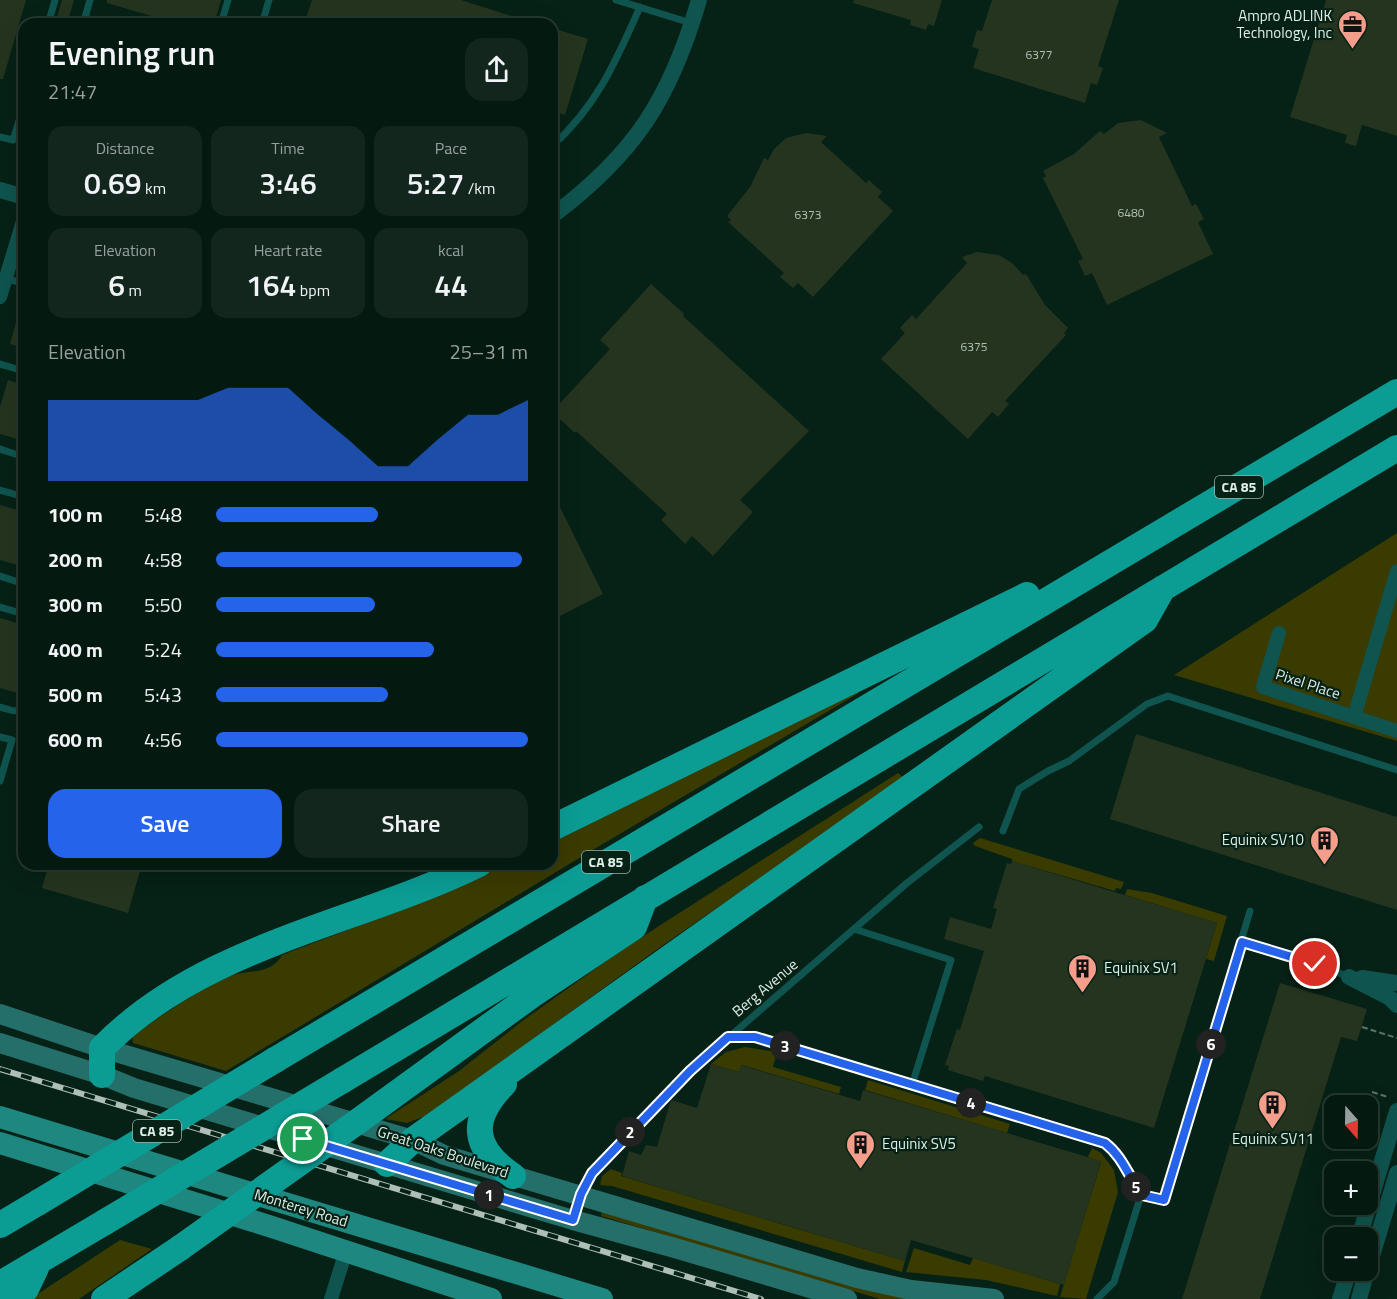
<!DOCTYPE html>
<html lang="en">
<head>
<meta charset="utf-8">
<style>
  body { margin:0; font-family:"Titillium Web",sans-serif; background:#12261e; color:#f1f3f6; height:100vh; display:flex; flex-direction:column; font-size:22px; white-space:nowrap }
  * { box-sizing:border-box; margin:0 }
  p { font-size:20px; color:#97a09f }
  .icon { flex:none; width:33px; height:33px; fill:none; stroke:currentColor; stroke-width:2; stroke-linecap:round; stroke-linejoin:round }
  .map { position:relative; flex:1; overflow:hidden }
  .side { position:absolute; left:18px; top:18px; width:540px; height:852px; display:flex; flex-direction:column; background:#041910; border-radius:18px; box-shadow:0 6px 24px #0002,0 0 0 2px #253830 }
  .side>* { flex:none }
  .needle { width:39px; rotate:160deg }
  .buttons { position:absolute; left:1324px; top:1095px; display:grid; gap:12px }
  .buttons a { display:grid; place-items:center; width:54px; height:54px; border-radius:12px; background:#041910; box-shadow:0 6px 24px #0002,0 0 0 2px #253830; font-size:30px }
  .pin { position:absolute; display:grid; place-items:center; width:51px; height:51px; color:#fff; margin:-26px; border:3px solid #fff; border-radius:50%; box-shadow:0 2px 6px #0007 }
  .km { position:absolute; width:30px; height:30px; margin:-15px; border-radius:50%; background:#222; color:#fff; font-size:16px; line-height:30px; text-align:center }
  .round { display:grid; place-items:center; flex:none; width:63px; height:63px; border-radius:18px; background:#12261e }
  .head { display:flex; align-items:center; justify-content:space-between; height:102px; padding:0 30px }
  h1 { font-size:33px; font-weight:600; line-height:45px }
  .figures { display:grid; grid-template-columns:repeat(3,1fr); gap:9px; height:102px; padding:6px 30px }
  .figures div { display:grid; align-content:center; border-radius:15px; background:#12261e; text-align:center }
  .figures b { font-size:30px; font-weight:600 }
  .figures small { font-size:16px; font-weight:400 }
  .figures p { font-size:16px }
  .chart { height:168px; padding:12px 30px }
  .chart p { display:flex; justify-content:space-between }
  .chart svg { width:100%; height:108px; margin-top:6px; fill:#2563eb; opacity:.7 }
  .button { display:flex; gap:12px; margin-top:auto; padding:12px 30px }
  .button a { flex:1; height:69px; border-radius:18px; background:#2563eb; color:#fff; font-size:24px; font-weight:600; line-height:69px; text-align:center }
  .button a+a { background:#12261e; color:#f1f3f6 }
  ul { padding:0 30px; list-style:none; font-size:20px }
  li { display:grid; grid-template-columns:96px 72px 1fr; align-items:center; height:45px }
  li i { height:15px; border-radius:8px; background:#2563eb }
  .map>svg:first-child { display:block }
</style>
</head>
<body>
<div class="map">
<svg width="1397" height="1299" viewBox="0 0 1397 1299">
  <rect width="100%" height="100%" fill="#062116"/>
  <path fill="#3a3b00" d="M 1397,533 L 1397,741 L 1174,675 Z
    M 853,684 L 859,693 L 596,848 L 226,1071 L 133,1043 L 132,1036 C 163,1015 194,992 228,977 C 245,969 271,976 282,955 L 408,907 L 502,864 L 552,864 L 552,839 Z
    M 898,773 L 904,778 L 659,948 L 428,1115 L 407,1123 L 385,1119 L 459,1071 L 521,1022 L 623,949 Z
    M 980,838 L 1124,882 L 1121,889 L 1116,888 L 1115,891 L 1012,861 L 1012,859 L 975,846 L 973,843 Z
    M 1127,889 L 1152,893 L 1227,916 L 1214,961 L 1206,959 L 1217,923 L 1125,895 Z
    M 745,1047 L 777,1052 L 773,1067 L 841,1087 L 839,1094 L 742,1065 L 739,1072 L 711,1064 L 726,1052 Z
    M 868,1080 L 1010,1124 L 1007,1133 L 865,1090 Z
    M 1092,1148 L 1101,1153 L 1114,1170 L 1118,1192 L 1086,1299 L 1060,1297 L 1101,1162 L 1088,1157 Z
    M 611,1169 L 622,1173 L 621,1176 L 905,1261 L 902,1272 L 612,1186 L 600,1185 L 602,1176 Z
    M 602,1211 L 917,1299 L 880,1299 L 870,1296 L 601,1216 Z
    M 120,1240 L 152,1249 L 79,1299 L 30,1299 Z
    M 914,1248 L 970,1265 L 973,1258 L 1060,1284 L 1057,1296 L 986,1280 L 906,1272 Z"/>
  <path fill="#25341f" d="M 0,0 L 26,0 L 3,79 L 0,79 Z
    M 62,0 L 74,0 L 67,24 L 55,24 Z
    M 107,0 L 221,0 L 214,24 L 179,24 L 107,3 Z
    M 312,0 L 461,0 L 531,22 L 530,24 L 304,24 Z
    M 854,0 L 942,0 L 934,26 L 928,24 L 926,30 L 910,25 L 911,20 L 853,3 Z
    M 992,0 L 1119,0 L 1098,66 L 1103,68 L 1097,85 L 1091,83 L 1085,103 L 973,68 L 979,49 L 972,47 L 977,30 L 982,31 Z
    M 1326,0 L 1397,0 L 1397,136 L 1362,125 L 1356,146 L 1345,143 L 1347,135 L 1290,117 Z
    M 552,28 L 588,39 L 565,115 L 552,111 Z
    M 1141,120 L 1167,133 L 1159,137 L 1192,206 L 1196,204 L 1204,219 L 1198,222 L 1213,254 L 1107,305 L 1092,273 L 1085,276 L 1078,261 L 1083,259 L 1043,178 L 1046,176 L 1043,171 L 1074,154 L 1100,131 L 1104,134 L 1118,123 Z
    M 806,133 L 827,136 L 821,142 L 866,183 L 869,180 L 882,192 L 878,197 L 893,211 L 813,297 L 798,283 L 793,288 L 780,277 L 784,273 L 728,222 L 731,220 L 727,216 L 750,187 L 764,158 L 768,160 L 774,149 L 786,138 Z
    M 977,252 L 999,255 L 1012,263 L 1023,275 L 1026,274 L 1045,305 L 1068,328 L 1064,333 L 1066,335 L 1005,401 L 1009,404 L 998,417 L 992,412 L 968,439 L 881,359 L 905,333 L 900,328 L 912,315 L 916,319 L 967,263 L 962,257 Z
    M 651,284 L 684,314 L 683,316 L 809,431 L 740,500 L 753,512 L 713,556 L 692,536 L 685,544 L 661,520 L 667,514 L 576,431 L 575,433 L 552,412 L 610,349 L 600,340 Z
    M 21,304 L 24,304 L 24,348 L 10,344 Z
    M 8,380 L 24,385 L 24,441 L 0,434 L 0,407 Z
    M 552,491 L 603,594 L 552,620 Z
    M 0,505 L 24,512 L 24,567 L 0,560 Z
    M 0,618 L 24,625 L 24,695 L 0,688 Z
    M 1136,734 L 1397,817 L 1397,910 L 1110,819 Z
    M 1012,861 L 1217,923 L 1154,1128 L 985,1076 L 983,1081 L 948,1070 L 949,1066 L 945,1065 L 957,1029 L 960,1030 L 984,951 L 944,939 L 950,917 L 991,929 L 997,909 L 993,908 L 1007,863 L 1011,864 Z
    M 49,864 L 142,864 L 128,913 L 42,888 Z
    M 1280,983 L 1367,1009 L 1357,1041 L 1341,1037 L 1260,1299 L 1182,1299 Z
    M 711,1064 L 739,1072 L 741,1065 L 860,1101 L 863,1090 L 1101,1161 L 1064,1285 L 911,1240 L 905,1261 L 622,1176 L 629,1151 L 641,1155 L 646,1145 L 657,1147 L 671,1100 L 697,1108 Z"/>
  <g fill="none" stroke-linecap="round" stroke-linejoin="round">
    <path stroke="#5b7268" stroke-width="2" stroke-dasharray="6 3" stroke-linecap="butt" d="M 1362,1027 L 1397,1038
      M 1372,1092 L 1388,1097
      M 1325,1247 L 1335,1250"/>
    <path stroke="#10544f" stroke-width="7" d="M 616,0 L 691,23
      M 85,18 L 107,24
      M 48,24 L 55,0
      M 83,24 L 90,0
      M 221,24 L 228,0
      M 262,24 L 269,0
      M 552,135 L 561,138
      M 0,137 L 13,140 L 24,105
      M 552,146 C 597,106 616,61 640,7
      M 6,279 L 24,283
      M 0,364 L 24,371
      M 0,449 L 24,457
      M 0,490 L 24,497
      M 0,576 L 24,584
      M 0,607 L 24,614
      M 0,707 L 14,711 L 24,708
      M 0,737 L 12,740 L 0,781
      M 1003,831 L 1019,789 L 1048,771 L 1069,761 L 1147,704 L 1168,696 L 1397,770
      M 854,929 L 951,960 L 912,1085
      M 1242,942 L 1348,976
      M 728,1037 L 755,1037 L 1105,1143 C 1123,1157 1128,1176 1141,1195 L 1114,1282 L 1097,1299
      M 1141,1195 L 1164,1200 L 1250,911
      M 573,1218 L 581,1194 L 592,1173 L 690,1071 L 907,883 L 979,827"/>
    <path stroke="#10544f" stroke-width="14" d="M 0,297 L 24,218
      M 1279,633 L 1263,687 L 1397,731
      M 1354,717 L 1397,571
      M 331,1299 L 346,1251"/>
    <path stroke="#10544f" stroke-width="16" d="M 0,190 L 24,197
      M 552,216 C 635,154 670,99 699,0
      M 1349,977 L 1390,998 L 1397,1005
      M 1362,978 L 1397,983
      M 1359,1238 L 1397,1111
      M 1368,1269 L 1397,1173
      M 1340,1299 L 1349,1270
      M 1359,1299 L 1367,1270"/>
    <path stroke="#256f6a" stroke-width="20" d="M 0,1014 L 102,1048 L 413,1140 L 444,1155 L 857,1278 L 911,1290 L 994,1299
      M 0,1043 L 102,1075 L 134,1088 L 573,1220 L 675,1248 L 847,1299"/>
    <path stroke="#1d8780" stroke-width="22" d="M 0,1117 L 602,1299
      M 0,1143 L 269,1226 L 491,1299"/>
    <path stroke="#0b9c94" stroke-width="26" d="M 552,828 L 1027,595
      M 275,1060 L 1397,392
      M 102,1075 L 102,1048 C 203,945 354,925 479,864
      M 343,1080 L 1397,448
      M 504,1084 C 469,1120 472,1148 513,1176
      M 357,1122 L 532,995 L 634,927 L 645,898
      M 387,1164 L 413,1140 L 1145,620 L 1163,588
      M 0,1225 L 39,1202
      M 0,1284 L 105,1222
      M 11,1299 L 26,1289 L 36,1268
      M 104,1299 L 180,1248"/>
    <defs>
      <path id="rail" d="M 0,1069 L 761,1299"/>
    </defs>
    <use href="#rail" stroke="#adbfb6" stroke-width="6"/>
    <use href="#rail" stroke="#062116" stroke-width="4" stroke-dasharray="11" stroke-linecap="butt"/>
    <path stroke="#0b9c94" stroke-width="26" d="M 39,1202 L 275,1060
      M 105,1222 L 343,1080
      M 180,1248 L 357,1122"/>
  </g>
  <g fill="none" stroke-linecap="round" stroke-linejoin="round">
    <defs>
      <path id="route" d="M 303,1139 L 573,1220 L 581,1194 L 592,1173 L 690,1071 L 728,1037 L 755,1037 L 1105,1143 C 1123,1157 1128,1176 1142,1195 L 1164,1200 L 1242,942 L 1315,964"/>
    </defs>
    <use href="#route" stroke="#fff" stroke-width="12"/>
    <use href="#route" stroke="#2563eb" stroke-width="8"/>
  </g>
  <defs>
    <symbol id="office-pin" viewBox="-11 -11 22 30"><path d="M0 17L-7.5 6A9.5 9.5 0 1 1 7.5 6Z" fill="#f49d8a" stroke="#062116"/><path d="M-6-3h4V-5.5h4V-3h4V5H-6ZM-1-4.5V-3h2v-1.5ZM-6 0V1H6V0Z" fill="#111"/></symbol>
    <symbol id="building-pin" viewBox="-11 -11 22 30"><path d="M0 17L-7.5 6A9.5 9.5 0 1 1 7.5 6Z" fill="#f49d8a" stroke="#062116"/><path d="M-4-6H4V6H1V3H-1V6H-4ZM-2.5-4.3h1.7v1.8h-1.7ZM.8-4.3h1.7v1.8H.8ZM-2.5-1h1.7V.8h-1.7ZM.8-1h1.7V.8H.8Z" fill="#111"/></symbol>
  </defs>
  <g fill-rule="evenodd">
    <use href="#office-pin" x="1336" y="8" width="33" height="45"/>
    <use href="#building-pin" x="1308" y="824" width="33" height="45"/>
    <use href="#building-pin" x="1066" y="952" width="33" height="45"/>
    <use href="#building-pin" x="1256" y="1088" width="33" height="45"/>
    <use href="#building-pin" x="844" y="1128" width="33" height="45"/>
  </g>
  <g text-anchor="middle" stroke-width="4.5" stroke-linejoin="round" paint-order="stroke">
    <g font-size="12" fill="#b0c0b4">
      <text x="1039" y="59">6377</text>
      <text x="1131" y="217">6480</text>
      <text x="808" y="219">6373</text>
      <text x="974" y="351">6375</text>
    </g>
    <g fill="#062116" stroke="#9db0a8" stroke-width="1.5">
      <rect x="1215" y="476" width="48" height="22" rx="4.5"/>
      <rect x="582" y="851" width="48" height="22" rx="4.5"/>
      <rect x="133" y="1120" width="48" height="22" rx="4.5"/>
    </g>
    <g font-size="14" font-weight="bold" fill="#deeee6">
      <text x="1239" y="492">CA 85</text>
      <text x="606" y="867">CA 85</text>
      <text x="157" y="1136">CA 85</text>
    </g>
    <g font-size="15" fill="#deeee6" stroke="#062116" text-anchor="end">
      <text x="1332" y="21">Ampro ADLINK<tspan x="1332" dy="17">Technology, Inc</tspan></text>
      <text x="1304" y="845">Equinix SV10</text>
      <text x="1104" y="973" text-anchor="start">Equinix SV1</text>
      <text x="1273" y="1144" text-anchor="middle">Equinix SV11</text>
      <text x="882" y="1149" text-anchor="start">Equinix SV5</text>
    </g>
    <g font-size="15" fill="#deeee6" stroke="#062116">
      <text transform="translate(1308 684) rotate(18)" y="5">Pixel Place</text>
      <text transform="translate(765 988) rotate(-40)" y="5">Berg Avenue</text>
      <text transform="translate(443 1152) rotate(18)" y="5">Great Oaks Boulevard</text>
      <text transform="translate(301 1208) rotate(17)" y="5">Monterey Road</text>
    </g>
  </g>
</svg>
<div class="buttons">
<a><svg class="needle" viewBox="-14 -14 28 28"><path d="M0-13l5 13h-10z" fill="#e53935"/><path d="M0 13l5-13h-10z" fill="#97a09f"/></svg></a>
<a>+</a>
<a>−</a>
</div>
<div class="pin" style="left:303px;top:1139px;background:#1e9e55"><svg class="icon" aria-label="arrive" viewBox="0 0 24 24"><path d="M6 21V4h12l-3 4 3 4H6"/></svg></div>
<div class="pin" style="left:1315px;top:964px;background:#d93025"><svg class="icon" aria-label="check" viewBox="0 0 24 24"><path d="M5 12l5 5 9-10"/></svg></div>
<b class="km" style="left:489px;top:1195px">1</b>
<b class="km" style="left:630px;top:1132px">2</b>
<b class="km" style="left:785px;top:1046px">3</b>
<b class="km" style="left:971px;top:1103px">4</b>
<b class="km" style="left:1136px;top:1187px">5</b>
<b class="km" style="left:1211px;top:1044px">6</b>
<section class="side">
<div class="head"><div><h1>Evening run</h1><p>21:47</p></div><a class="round"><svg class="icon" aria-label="share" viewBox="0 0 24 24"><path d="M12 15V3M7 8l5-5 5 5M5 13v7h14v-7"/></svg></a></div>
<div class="figures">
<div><p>Distance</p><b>0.69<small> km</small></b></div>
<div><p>Time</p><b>3:46</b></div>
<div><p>Pace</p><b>5:27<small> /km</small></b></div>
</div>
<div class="figures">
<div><p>Elevation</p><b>6<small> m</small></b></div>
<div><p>Heart rate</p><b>164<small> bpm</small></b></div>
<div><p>kcal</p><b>44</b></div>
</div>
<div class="chart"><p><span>Elevation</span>25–31 m</p>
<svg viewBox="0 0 160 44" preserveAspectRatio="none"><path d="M0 44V11L10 11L20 11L30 11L40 11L50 11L60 6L70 6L80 6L90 17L100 27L110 38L120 38L130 27L140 17L150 17L160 11V44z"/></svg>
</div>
<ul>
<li><b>100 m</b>5:48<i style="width:52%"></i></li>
<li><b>200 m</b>4:58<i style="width:98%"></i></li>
<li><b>300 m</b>5:50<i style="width:51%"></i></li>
<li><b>400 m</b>5:24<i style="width:70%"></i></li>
<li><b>500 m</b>5:43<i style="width:55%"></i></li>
<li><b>600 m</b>4:56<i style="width:100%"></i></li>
</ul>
<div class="button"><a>Save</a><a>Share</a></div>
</section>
</div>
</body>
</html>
